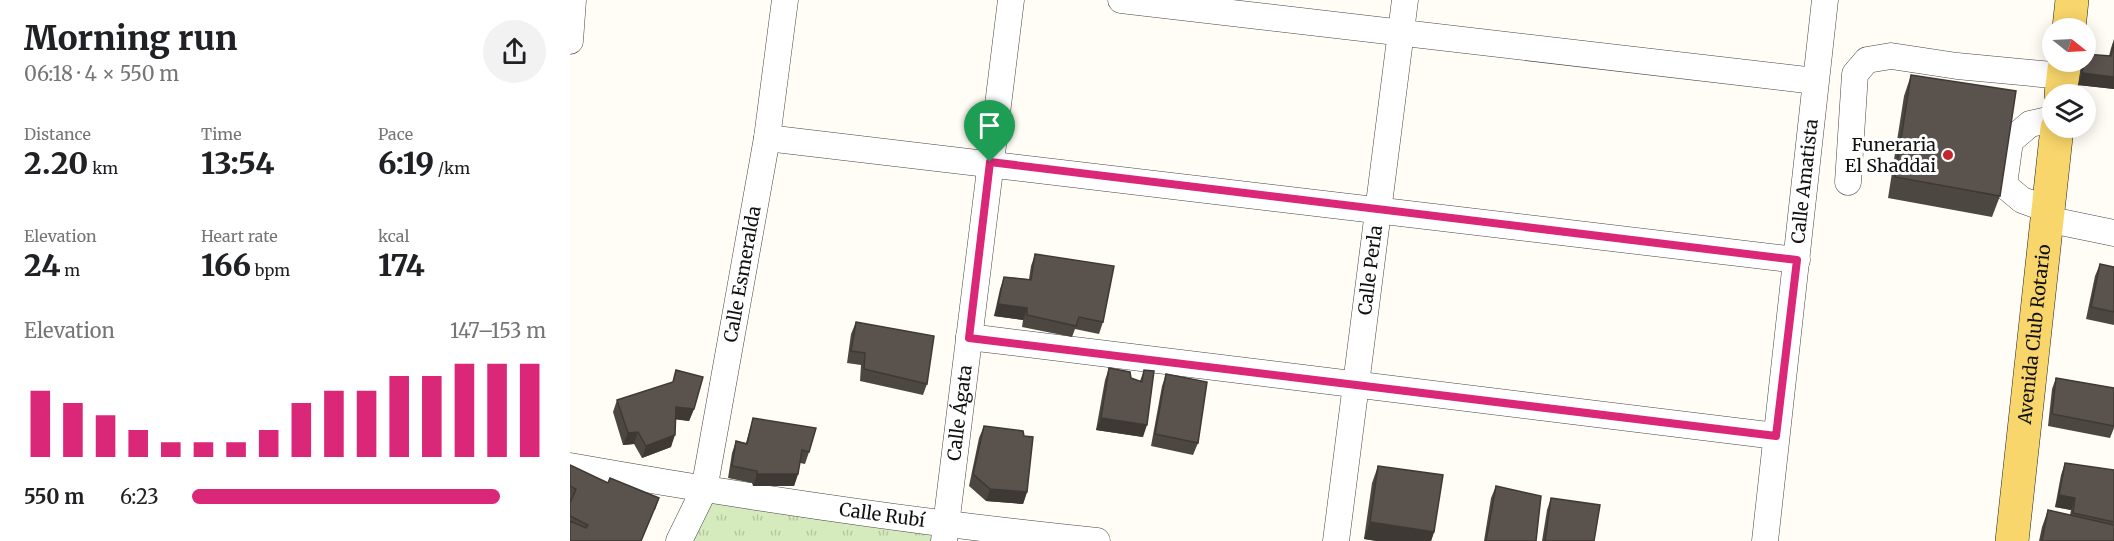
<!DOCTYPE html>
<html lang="en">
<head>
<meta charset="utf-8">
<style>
  body { margin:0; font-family:Merriweather,serif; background:#f2f2f2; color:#202124; height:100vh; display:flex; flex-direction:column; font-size:22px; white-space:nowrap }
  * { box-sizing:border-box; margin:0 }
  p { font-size:20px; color:#757577 }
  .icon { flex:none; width:33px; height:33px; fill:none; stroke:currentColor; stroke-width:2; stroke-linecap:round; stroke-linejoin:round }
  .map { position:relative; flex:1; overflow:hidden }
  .side { display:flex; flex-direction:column; background:#fff; width:570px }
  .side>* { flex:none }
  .needle { width:39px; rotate:108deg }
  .fabs { position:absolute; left:1472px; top:18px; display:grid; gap:12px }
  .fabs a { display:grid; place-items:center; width:54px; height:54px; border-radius:50%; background:#fff; box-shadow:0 3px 15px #0003; font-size:30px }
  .pin { position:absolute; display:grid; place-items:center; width:51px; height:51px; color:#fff; margin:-62px -26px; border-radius:50% 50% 50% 0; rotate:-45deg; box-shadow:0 0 6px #0007 }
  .pin .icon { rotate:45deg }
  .round { display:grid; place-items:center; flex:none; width:63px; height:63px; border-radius:32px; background:#f2f2f2 }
  .head { display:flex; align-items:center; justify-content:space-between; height:102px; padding:0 24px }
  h1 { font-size:33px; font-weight:800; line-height:45px }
  .figures { display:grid; grid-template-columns:repeat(3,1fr); gap:9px; height:102px; padding:6px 24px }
  .figures div { display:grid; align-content:center }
  .figures b { font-size:30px; font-weight:800 }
  .figures small { font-size:16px; font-weight:400 }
  .figures p { font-size:16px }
  .chart { height:168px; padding:12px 24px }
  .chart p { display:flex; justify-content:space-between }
  .chart svg { width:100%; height:108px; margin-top:6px; stroke:#db2777; stroke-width:6 }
  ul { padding:0 24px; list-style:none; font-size:20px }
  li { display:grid; grid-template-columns:96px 72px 1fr; align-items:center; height:45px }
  li i { height:15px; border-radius:8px; background:#db2777 }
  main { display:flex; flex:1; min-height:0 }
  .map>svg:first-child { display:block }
</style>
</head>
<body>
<main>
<section class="side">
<div class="head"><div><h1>Morning run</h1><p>06:18 · 4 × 550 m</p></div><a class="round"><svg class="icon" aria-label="share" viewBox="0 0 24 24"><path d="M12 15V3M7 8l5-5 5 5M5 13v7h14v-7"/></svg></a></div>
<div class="figures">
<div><p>Distance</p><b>2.20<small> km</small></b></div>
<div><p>Time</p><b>13:54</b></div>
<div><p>Pace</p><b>6:19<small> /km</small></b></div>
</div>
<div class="figures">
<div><p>Elevation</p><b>24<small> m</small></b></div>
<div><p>Heart rate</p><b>166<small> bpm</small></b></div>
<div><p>kcal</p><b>174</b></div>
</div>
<div class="chart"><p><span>Elevation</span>147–153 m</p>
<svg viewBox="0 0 160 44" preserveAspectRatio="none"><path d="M5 44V17M15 44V22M25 44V27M35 44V33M45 44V38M55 44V38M65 44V38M75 44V33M85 44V22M95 44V17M105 44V17M115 44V11M125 44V11M135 44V6M145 44V6M155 44V6"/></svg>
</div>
<ul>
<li><b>550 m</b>6:23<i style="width:87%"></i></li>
</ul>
</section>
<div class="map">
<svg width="1544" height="541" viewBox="0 0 1544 541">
  <defs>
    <pattern id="park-tufts" width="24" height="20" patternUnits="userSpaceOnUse" patternTransform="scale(1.5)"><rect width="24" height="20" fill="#d5ebbd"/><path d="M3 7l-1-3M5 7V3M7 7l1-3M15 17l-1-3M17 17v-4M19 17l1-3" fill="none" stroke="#b6c8a1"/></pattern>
  </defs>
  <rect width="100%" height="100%" fill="#fffdf5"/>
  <path fill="url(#park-tufts)" d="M 134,490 L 375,526 L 373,541 L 109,541 Z"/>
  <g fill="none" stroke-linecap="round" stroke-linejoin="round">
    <defs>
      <g id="minor">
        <path d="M 551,0 L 1245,81"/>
        <path d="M 0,41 L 3,0"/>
        <path d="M 197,138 L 1227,260"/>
        <path d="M 1278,182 L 1285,74 L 1297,60 L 1321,56 L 1387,66 L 1493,76"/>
        <path d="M 1477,209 L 1452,200 L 1434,185 L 1440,141 L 1460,124 L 1482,119"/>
        <path d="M 1476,219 L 1544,233"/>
        <path d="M 399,337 L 1206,436"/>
        <path id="s1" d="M 0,466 C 175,497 350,523 527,541"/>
        <path id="s2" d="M 109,541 L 134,490 L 197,138 L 215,0"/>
        <path id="s3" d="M 374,541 L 441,0"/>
        <path id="s4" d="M 766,541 L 835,0"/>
        <path id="s5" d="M 1195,541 L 1255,0"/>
      </g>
      <g id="major">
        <path d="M 1499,28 L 1502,0"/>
        <path d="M 1491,94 L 1495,62"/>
        <path id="s6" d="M 1442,541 L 1487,128"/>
      </g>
    </defs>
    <use href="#minor" stroke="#444" stroke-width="27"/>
    <use href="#major" stroke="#222" stroke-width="34"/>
    <use href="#minor" stroke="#fff" stroke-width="26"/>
    <use href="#major" stroke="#f9d66b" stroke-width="33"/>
  </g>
  <path fill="#4d4742" d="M 1544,39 L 1544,89 L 1508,85 L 1511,66 L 1512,62 L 1539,56 L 1541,48 Z
    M 1341,75 L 1430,196 L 1422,217 L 1318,198 L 1334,96 Z
    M 465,254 L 533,322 L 529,334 L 505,329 L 502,337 L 452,327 L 453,320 L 424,316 L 430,289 L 434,277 L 459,279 L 461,266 Z
    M 1530,264 L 1544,267 L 1544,325 L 1516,319 L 1525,276 Z
    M 286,322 L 357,384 L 353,395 L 290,381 L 291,365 L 277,363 L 281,334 Z
    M 539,368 L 561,378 L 570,381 L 574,370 L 573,437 L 526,430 L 535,380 Z
    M 596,374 L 628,443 L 623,455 L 581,446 L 592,386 Z
    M 1486,378 L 1544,388 L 1544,428 L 1540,438 L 1478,426 L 1482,389 Z
    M 47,400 L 124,409 L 119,421 L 106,419 L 101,447 L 72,458 L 64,444 L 53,445 L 43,412 Z
    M 183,418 L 239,452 L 235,464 L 230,463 L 228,474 L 224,486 L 183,486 L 182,483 L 158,478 L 162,453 L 166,441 L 176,443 Z
    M 414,426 L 454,436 L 457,492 L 453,504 L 416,501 L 399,486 L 409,438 Z
    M 1495,463 L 1544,470 L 1544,541 L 1469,541 L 1472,527 L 1478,510 L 1500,515 L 1501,510 L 1485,507 L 1491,475 Z
    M 0,465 L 38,483 L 89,498 L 85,510 L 0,541 Z
    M 808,466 L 864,532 L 861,541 L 807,541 L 794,539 L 802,483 Z
    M 926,486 L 966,541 L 914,541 L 921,498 Z
    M 981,498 L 1024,541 L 972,541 L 977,510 Z"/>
  <path fill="#3f3936" d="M 1512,73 L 1544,77 L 1544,89 L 1508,85 Z
    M 428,304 L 457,308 L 453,320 L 424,316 Z
    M 106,407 L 124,409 L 119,421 L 102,419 Z
    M 531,418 L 577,425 L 573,437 L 526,430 Z
    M 68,432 L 64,444 L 53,445 L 58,433 Z
    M 105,435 L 101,447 L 72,458 L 76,446 Z
    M 187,474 L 228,474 L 224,486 L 183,486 Z
    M 420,489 L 457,492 L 453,504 L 416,501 Z
    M 1489,495 L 1505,498 L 1501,510 L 1485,507 Z
    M 800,522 L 864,532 L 861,541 L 807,541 L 794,539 Z"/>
  <path fill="#5a524d" stroke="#3f3936" stroke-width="1.5" d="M 1544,42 L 1544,77 L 1512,73 L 1514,62 L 1515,62 L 1515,54 L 1541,56 Z
    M 1341,75 L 1446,91 L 1430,196 L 1325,177 Z
    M 465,254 L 544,266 L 533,322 L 509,317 L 506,326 L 457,315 L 457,308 L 428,304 L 434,277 L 461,280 Z
    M 1530,264 L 1544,267 L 1544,312 L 1521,307 Z
    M 286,322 L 364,336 L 357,384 L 294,369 L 295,353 L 281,351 Z
    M 539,368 L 560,372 L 561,378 L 572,382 L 574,370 L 584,371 L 577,425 L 531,418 Z
    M 106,370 L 133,377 L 124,409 L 106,407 L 105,435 L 76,446 L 68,432 L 58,433 L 47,400 L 103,382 Z
    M 596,374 L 637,382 L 628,443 L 585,434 Z
    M 1486,378 L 1544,388 L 1544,426 L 1482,414 Z
    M 183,418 L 246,428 L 239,452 L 232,450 L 228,474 L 187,474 L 187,471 L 162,466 L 166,441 L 177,444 Z
    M 414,426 L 453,431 L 454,436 L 463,437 L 457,492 L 420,489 L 403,474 Z
    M 1495,463 L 1544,470 L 1544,522 L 1503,513 L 1505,498 L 1489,495 Z
    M 0,465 L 38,483 L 40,478 L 89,498 L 71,541 L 0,541 L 0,521 L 16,528 L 18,525 L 0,516 L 0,500 L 1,501 L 6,489 L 0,486 Z
    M 808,466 L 873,475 L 864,532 L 800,522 Z
    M 926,486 L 971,496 L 966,541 L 916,541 Z
    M 981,498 L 1030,505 L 1024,541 L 975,541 Z
    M 1478,510 L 1544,525 L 1544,541 L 1472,541 Z"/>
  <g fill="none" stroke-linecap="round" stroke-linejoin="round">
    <defs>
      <path id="route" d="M 420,162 L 1227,260 L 1206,436 L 399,338 Z"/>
    </defs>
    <use href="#route" stroke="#fff" stroke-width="12"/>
    <use href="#route" stroke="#db2777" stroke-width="8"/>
  </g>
  <circle fill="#c4262e" stroke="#fff" stroke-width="2" cx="1378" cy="155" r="6"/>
  <g text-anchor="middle" stroke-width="6" stroke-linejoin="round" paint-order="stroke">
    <g font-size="18" fill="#111" stroke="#fff" text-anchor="end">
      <text x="1366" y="151">Funeraria<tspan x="1366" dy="21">El Shaddai</tspan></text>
    </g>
    <g font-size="18" fill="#111" stroke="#fff">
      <text dy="6" stroke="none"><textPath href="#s5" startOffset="362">Calle Amatista</textPath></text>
      <text dy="6" stroke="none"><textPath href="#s4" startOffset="273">Calle Perla</textPath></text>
      <text dy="6" stroke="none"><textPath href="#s2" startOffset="276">Calle Esmeralda</textPath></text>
      <text dy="6" stroke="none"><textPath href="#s6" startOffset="208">Avenida Club Rotario</textPath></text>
      <text dy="6" stroke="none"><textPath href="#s3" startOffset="129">Calle Ágata</textPath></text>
      <text dy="6" stroke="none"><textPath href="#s1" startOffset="316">Calle Rubí</textPath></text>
    </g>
  </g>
</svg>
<div class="fabs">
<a><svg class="needle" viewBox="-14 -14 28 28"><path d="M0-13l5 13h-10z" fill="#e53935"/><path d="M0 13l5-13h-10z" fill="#757577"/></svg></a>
<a><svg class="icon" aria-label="layers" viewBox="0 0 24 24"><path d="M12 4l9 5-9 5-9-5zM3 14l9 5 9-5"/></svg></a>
</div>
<div class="pin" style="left:420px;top:162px;background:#1e9e55"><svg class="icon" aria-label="arrive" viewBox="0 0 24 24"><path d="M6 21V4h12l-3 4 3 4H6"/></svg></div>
</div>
</main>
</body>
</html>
